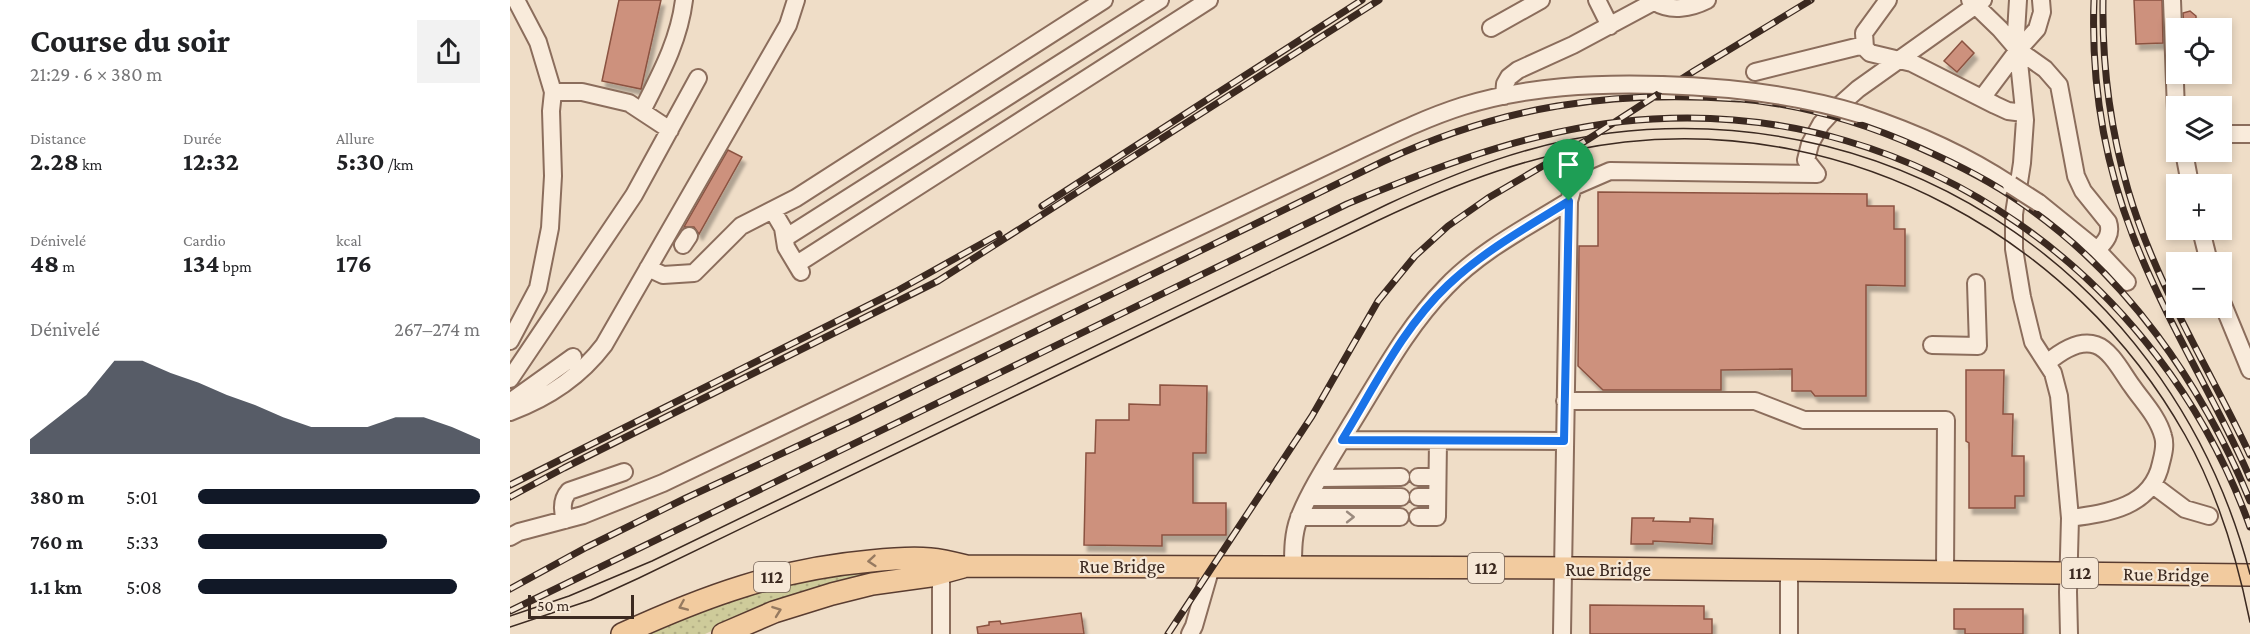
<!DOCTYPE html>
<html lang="fr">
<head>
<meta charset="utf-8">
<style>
  body { margin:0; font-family:"Crimson Pro",serif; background:#f2f2f2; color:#202124; height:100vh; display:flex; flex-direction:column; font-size:22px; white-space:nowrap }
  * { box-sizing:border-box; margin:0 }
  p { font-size:20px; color:#757577 }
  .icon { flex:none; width:33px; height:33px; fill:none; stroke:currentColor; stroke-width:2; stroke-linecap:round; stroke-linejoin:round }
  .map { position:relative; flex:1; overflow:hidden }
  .drawer { display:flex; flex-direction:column; background:#fff; width:510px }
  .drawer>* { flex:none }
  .fabs { position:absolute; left:1656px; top:18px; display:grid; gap:12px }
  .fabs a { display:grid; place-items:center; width:66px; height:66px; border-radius:0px; background:#fff; box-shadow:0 3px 9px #0003; font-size:30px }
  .scale { position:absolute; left:18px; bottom:15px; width:106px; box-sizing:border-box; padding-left:6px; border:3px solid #3b2920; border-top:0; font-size:16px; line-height:21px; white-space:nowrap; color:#3b2920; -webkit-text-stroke:4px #f6e8d7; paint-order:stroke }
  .pin { position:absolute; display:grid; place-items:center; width:51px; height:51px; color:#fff; margin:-62px -26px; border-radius:50% 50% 50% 0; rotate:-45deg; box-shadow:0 0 6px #0007 }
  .pin .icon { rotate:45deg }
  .round { display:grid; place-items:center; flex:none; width:63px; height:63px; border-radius:0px; background:#f2f2f2 }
  .headline { display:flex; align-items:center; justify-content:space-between; height:102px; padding:0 30px }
  h1 { font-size:33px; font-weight:700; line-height:45px }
  .stats { display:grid; grid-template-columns:repeat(3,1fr); gap:9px; height:102px; padding:6px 30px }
  .stats div { display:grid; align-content:center }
  .stats b { font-size:26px; font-weight:700 }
  .stats small { font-size:16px; font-weight:400 }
  .stats p { font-size:16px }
  .chart { height:168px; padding:12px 30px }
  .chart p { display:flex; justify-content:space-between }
  .chart svg { width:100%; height:108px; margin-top:6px; fill:#111827; opacity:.7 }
  ul { padding:0 30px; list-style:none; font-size:20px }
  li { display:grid; grid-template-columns:96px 72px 1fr; align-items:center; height:45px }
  li i { height:15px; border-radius:8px; background:#111827 }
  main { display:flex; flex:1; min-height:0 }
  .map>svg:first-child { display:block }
</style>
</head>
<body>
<main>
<section class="drawer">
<div class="headline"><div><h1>Course du soir</h1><p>21:29 · 6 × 380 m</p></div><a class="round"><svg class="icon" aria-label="share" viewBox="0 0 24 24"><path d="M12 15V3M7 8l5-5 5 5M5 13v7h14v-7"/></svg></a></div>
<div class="stats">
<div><p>Distance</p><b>2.28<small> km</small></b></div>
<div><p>Durée</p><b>12:32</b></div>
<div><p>Allure</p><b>5:30<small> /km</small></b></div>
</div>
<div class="stats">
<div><p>Dénivelé</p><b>48<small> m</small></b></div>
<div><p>Cardio</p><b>134<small> bpm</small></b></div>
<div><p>kcal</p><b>176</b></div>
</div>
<div class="chart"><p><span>Dénivelé</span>267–274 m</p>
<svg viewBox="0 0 160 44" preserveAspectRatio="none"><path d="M0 44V38L10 29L20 20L30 6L40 6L50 11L60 15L70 20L80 24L90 29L100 33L110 33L120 33L130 29L140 29L150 33L160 38V44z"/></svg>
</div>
<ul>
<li><b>380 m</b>5:01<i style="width:100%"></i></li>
<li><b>760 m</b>5:33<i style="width:67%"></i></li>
<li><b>1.1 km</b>5:08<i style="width:92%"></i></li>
</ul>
</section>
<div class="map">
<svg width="1740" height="634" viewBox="0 0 1740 634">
  <defs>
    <pattern id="grass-dots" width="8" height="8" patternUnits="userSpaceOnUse" patternTransform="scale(1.5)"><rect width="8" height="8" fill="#cecb9a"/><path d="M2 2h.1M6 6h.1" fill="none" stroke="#b2ae84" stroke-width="1.8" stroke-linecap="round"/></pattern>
    <filter id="shadow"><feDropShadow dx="3.5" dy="6" stdDeviation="1.5" flood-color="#0004"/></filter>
  </defs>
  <rect width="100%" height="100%" fill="#efddc7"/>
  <path fill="url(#grass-dots)" d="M 404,566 L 404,569 L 243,612 L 195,634 L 132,634 L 178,613 L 287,580 Z"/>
  <path fill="#cd917d" stroke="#8b5241" stroke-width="1.5" filter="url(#shadow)" d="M 109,0 L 151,0 L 131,89 L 92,81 Z
    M 1624,0 L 1652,0 L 1653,43 L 1626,44 Z
    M 1680,11 L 1686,16 L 1686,28 L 1674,28 L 1673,13 Z
    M 1452,41 L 1464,53 L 1447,72 L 1434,61 Z
    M 218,150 L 232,157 L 189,234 L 184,227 L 174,227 Z
    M 1088,192 L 1357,194 L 1357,206 L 1384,206 L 1384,229 L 1395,229 L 1395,286 L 1356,285 L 1356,396 L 1305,396 L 1301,391 L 1282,391 L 1282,369 L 1211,370 L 1211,390 L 1093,390 L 1068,366 L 1069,246 L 1088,246 Z
    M 1456,370 L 1494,370 L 1493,414 L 1503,414 L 1502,456 L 1514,456 L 1514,496 L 1505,496 L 1505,508 L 1459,508 L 1459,443 L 1456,441 Z
    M 650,385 L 697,386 L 696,453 L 683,453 L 683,503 L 716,503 L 716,535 L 652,535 L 652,546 L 574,545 L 576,453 L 585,453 L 586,420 L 619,420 L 619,404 L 650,405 Z
    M 1122,518 L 1144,518 L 1143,521 L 1180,522 L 1180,518 L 1203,519 L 1202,544 L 1143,541 L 1143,544 L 1121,544 Z
    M 1080,605 L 1194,606 L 1194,619 L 1202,619 L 1202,634 L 1080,634 Z
    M 1444,609 L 1513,609 L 1513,634 L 1455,634 L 1455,629 L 1444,629 Z
    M 571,613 L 574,634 L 468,634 L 467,627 L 479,625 L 479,622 L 490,621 L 491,624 Z"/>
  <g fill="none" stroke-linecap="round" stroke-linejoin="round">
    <defs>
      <path id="minor" d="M 1087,0 L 1100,26
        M 1378,0 L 1354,33 L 1355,48 L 1360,53 L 1402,63 L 1485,105 L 1498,111 L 1514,113
        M 1460,0 L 1490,29 L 1508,50 L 1535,69 L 1549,85 L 1566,176 L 1573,191 L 1598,222 C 1602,234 1596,241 1587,250 L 1529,203
        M 1508,0 L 1506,33 L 1515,120 L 1512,163 L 1504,214 L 1504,249 L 1512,297 L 1523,342 L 1543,373 L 1549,396 L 1560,518 L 1558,592 L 1559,634
        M 1662,0 L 1666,111
        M 1145,2 C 1161,12 1181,8 1197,0
        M 981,28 L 1031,0
        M 1245,72 L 1354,45
        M 43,92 L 72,92 L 119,103 L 160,130
        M 994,96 L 995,84 L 999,77 L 1008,70 L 1063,45 L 1147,0
        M 1472,98 L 1508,50 L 1527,29 L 1532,12 L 1531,0
        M 132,111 C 150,75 169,41 174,0
        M 1350,114 C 1404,132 1453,153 1501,185
        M 1712,134 L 1740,134
        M 1674,152 L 1680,184
        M 1307,174 L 1296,160 L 1300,144 L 1311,124 L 1321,113 L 1348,89 L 1473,0
        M 263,211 L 273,228 L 276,247 L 291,272
        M 1691,230 L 1699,262
        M 275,238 L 650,0
        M 173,245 L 179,236
        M 1587,250 L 1617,282
        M 287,264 L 699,0
        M 138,268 L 153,275 L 184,273 L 231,226 L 286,198 L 594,0
        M 1712,302 L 1740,370
        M 0,341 L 28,288 L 40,228 L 43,176 L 41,111 L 43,92 L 28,42 L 6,0
        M 1422,345 L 1468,346 L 1466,283
        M 1537,363 C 1550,352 1569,339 1586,345 C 1601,350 1613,374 1622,386 C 1633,402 1648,417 1653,436 C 1656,445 1653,455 1651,463 C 1642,507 1598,513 1560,518
        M 0,379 L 124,195 L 188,78
        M 1055,401 L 1245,401 L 1294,420 L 1436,420 L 1435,572
        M 0,402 L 63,357
        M 0,412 C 38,398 69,378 94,345 L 278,25 L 286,0
        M 832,440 L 1054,441
        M 908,477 L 927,477
        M 810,478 L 891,477
        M 1643,485 L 1675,509 L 1699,516
        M 800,497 L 891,497
        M 908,497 L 927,497
        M 789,517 L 890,517
        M 908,517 L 927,517 L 928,441
        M 55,520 C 52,510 51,500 59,491 L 114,472
        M 0,537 L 9,532 L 73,515 L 153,483 L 843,153 C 879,136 915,118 953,106 C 1017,86 1086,83 1152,85
        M 783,567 C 783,550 783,534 789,518 C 800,489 824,453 840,426 C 870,378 896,328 936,287 C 970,251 1017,227 1059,201
        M 1279,570 L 1279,634
        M 431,634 L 431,563
        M 680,634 L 684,626 L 701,567
        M 1052,634 L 1059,201 L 1063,187 L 1100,171 L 1307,174"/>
      <path id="major" d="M 112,634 C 195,596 269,569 361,561 C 380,559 401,557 420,559 C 432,560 444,563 456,566 L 1068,568 L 1740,575
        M 213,634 L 264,612 L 322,594 L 362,584 L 420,576 L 453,567"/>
    </defs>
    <use href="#minor" stroke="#8b6d5c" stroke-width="20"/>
    <use href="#major" stroke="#593c30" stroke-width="24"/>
    <use href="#minor" stroke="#f9ebdb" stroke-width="16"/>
    <use href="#major" stroke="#f2cb9f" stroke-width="21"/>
    <path stroke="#3b2920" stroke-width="1.5" d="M 0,616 L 59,596 L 142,561 L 878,204 C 949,171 1021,143 1100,133 C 1399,97 1665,285 1740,574
      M 0,627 L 81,600 L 129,578 L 867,221 C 947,183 1026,152 1115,142 C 1341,117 1564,238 1675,435 C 1708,493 1727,558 1740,622"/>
    <defs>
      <path id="rail" d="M 1584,0 C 1581,80 1594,161 1623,236 C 1655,320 1704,396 1740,478
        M 1593,0 C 1592,64 1600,128 1618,190 C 1645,283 1699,368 1740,455
        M 1221,98 C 1287,103 1350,121 1410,148 C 1444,163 1479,180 1510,202 C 1616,274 1692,384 1740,501
        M 532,206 L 852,0
        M 0,485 L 385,292 L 489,234
        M 0,497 L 54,468 L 428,281 L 869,0
        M 0,589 L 77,547 L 176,498 L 344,420 L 874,161 C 993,106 1099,90 1229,99
        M 0,611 L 837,204 C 935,163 1035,125 1143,119 C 1411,103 1651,278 1740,527
        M 658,634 L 802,416 L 868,301 L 905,256 L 938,226 L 978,198 L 1077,140 L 1184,71 L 1301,0"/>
    </defs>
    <use href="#rail" stroke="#3b2920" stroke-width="7"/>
    <use href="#rail" stroke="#f6e8d7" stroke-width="4.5" stroke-dasharray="14" stroke-linecap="butt"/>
    <defs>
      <path id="minor-bridge" d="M 1152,85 C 1220,87 1285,94 1350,114
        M 1501,185 L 1529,203"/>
    </defs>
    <use href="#minor-bridge" stroke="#8b6d5c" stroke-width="20" stroke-linecap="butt"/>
    <use href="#minor-bridge" stroke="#f9ebdb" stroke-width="16"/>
  </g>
  <defs><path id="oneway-chevron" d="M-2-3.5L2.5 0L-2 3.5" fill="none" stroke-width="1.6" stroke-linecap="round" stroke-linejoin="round" transform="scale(1.5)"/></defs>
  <use stroke="#9a8a7e" href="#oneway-chevron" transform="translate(840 517)"/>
  <g stroke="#967a60">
    <use href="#oneway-chevron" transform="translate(362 561) rotate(175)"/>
    <use href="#oneway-chevron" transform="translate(173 606) rotate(157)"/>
    <use href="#oneway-chevron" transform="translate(267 611) rotate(-20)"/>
  </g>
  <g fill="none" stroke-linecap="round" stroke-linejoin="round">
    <defs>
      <path id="route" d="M 1059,201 L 1054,441 L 832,440 C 864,388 893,327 938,285 C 974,251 1017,227 1059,201 Z"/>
    </defs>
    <use href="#route" stroke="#fff" stroke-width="12"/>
    <use href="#route" stroke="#1a73e8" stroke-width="8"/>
  </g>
  <g text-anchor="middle" stroke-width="4.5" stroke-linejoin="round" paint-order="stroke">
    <g fill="#f6e8d7" stroke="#736257" stroke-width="1.5">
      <rect x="958" y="553" width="36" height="30" rx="4.5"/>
      <rect x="1552" y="558" width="36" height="30" rx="4.5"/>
      <rect x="244" y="562" width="36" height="30" rx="4.5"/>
    </g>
    <g font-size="18" font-weight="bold" fill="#3b2920">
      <text x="976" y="574">112</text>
      <text x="1570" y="579">112</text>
      <text x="262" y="583">112</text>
    </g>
    <g font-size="20" fill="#3b2920" stroke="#f6e8d7">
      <text x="612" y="573">Rue Bridge</text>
      <text x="1098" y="576">Rue Bridge</text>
      <text transform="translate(1656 574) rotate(1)" y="7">Rue Bridge</text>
    </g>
  </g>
</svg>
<div class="fabs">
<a><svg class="icon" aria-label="locate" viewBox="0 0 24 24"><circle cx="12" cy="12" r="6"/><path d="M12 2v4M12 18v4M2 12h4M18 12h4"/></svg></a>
<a><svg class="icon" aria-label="layers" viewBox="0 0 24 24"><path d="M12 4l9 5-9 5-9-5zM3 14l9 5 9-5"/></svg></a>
<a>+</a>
<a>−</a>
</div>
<div class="scale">50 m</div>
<div class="pin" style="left:1059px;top:201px;background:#1e9e55"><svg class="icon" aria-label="arrive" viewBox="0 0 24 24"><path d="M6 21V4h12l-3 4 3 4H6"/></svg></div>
</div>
</main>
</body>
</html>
